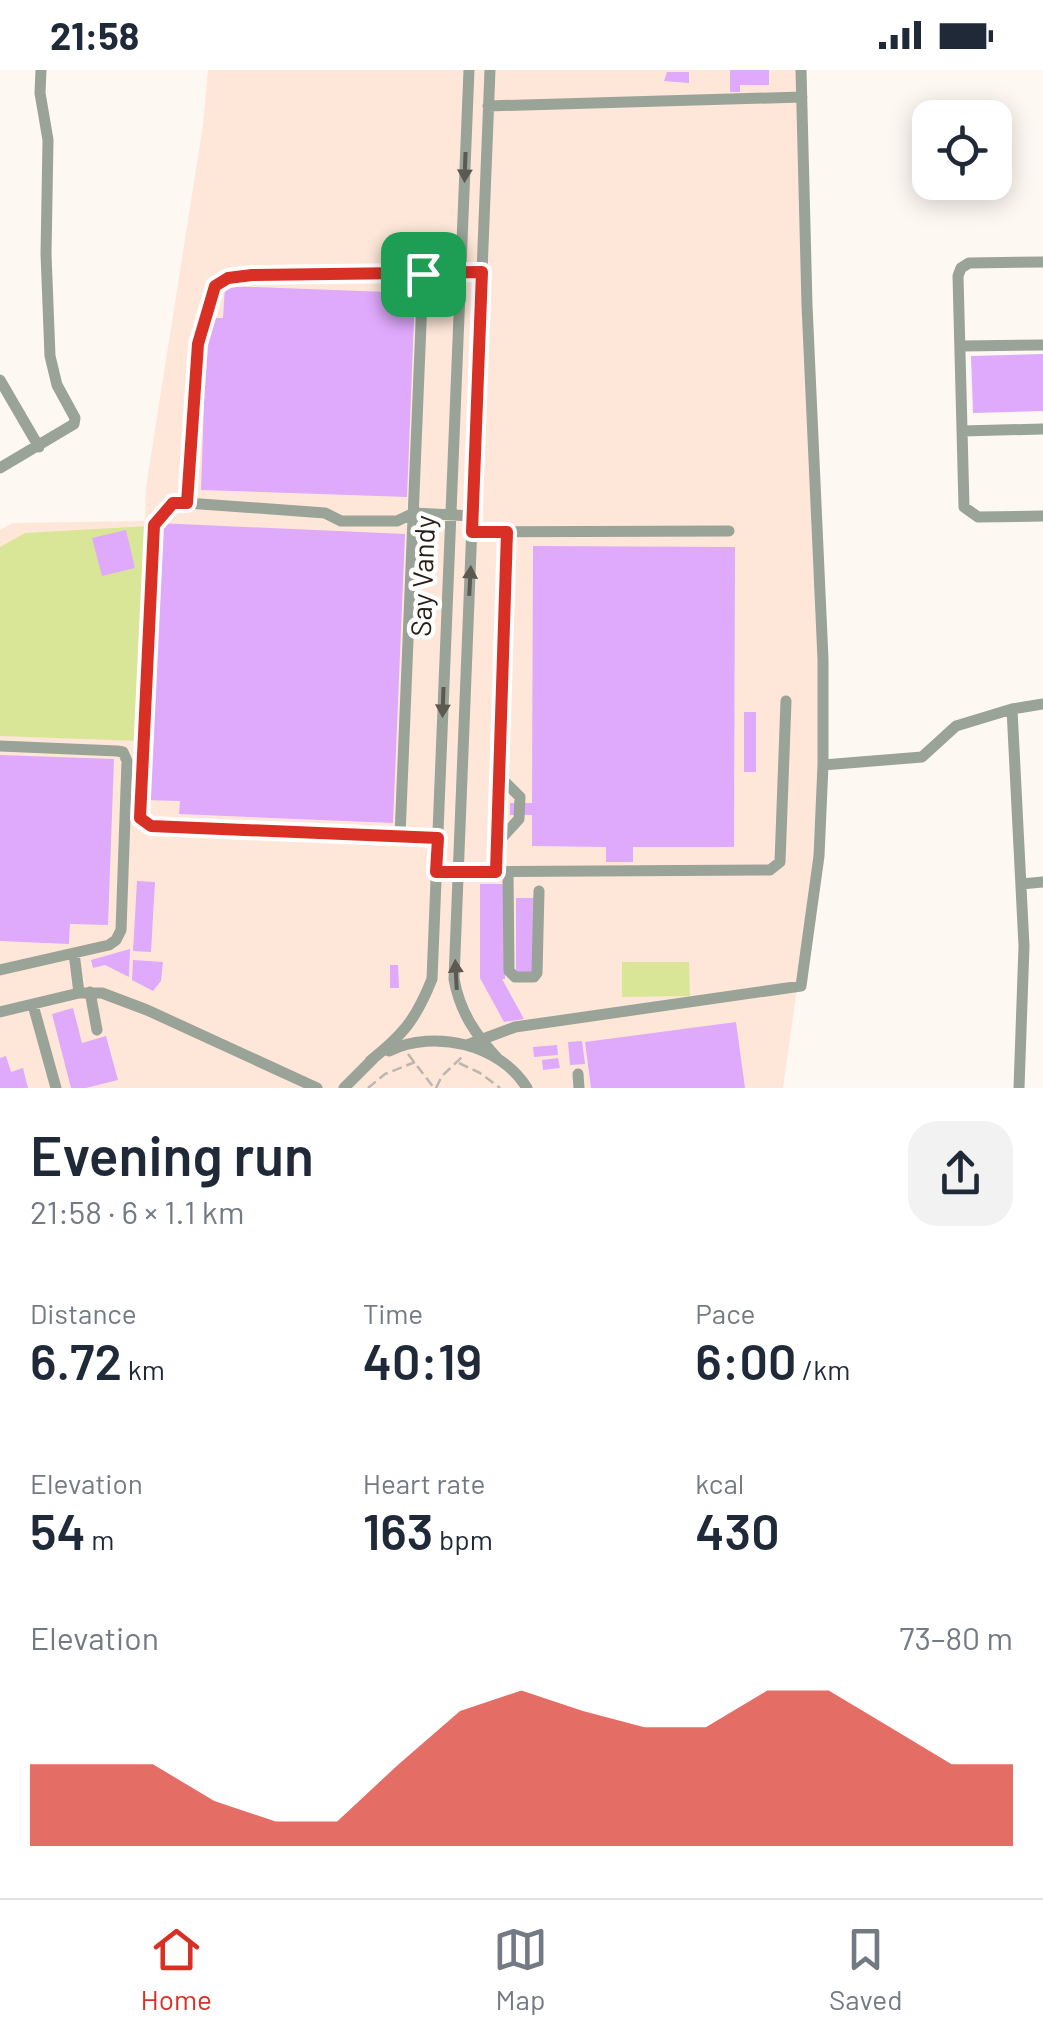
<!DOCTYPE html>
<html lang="en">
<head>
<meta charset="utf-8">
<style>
  body { margin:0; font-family:Barlow,sans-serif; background:#f2f2f3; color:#1f2937; height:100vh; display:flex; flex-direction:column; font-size:38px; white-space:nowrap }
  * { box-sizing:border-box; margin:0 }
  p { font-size:32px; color:#747a83 }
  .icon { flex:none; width:55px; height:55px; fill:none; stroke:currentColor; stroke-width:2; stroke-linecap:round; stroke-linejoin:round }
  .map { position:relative; height:1018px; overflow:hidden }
  .side { display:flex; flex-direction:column; background:#fff; flex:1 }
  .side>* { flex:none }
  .buttons { position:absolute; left:912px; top:30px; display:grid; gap:20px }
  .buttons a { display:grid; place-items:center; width:100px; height:100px; border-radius:20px; background:#fff; box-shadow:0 5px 25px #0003; font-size:50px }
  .pin { position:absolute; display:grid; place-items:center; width:85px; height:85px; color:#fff; margin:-42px; border-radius:20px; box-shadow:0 5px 15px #0006 }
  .round { display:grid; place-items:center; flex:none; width:105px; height:105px; border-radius:30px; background:#f2f2f3 }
  .summary { display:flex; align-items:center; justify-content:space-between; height:170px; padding:0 30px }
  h1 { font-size:55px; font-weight:600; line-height:75px }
  .figures { display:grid; grid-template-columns:repeat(3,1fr); gap:15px; height:170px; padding:10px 30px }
  .figures div { display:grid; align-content:center }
  .figures b { font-size:50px; font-weight:600 }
  .figures small { font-size:28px; font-weight:400 }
  .figures p { font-size:28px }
  .chart { height:280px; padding:20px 30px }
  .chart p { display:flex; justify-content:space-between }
  .chart svg { width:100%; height:180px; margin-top:10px; fill:#d93025; opacity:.7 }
  .status { display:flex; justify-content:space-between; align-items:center; height:70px; padding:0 50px; background:#fff; direction:ltr }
  .status svg { height:28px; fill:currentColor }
  .tab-bar { display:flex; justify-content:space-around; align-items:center; height:140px; border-top:2px solid #e0e1e3; background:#fff; font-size:28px; color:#747a83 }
  .tab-bar a { display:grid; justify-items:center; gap:5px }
  .tab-bar .on { color:#d93025 }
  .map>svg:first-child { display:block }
</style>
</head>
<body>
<div class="status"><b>21:58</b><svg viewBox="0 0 49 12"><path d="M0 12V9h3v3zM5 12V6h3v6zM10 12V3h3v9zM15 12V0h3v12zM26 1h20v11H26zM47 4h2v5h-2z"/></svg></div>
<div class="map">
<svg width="1043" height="1018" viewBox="0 0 1043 1018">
  <rect width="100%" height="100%" fill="#fef8f3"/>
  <path fill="#fee7d8" d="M 208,0 L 799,0 L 827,707 L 783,1018 L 0,1018 L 0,460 L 13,453 L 145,451 L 146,417 L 203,55 Z"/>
  <path fill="#dae697" d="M 149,456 L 140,671 L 0,666 L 0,477 L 25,463 Z
    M 622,892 L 689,892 L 690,926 L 622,927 Z"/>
  <path fill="#dfa9fc" d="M 730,0 L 769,0 L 769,15 L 740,15 L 740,22 L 730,22 Z
    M 667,2 L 689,2 L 689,13 L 664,11 Z
    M 225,216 L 415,223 L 407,427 L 201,420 L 207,248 L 223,248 Z
    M 1043,284 L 1043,341 L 973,343 L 971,286 Z
    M 157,453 L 405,464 L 393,753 L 179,744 L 180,731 L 145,730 Z
    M 422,453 L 427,453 L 426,482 L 421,481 Z
    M 126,460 L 135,498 L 102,506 L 92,468 Z
    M 533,476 L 735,477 L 734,777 L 633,777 L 633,792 L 606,792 L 606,777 L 532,776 L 532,745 L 510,745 L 510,733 L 532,733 Z
    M 744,642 L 756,642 L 756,702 L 744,702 Z
    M 0,685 L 114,689 L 108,855 L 70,854 L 69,874 L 0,871 Z
    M 137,811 L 155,812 L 151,882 L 133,881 Z
    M 480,814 L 505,814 L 505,909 L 502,909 L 524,949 L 504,952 L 480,908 Z
    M 516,828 L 536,828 L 536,904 L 516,904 Z
    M 130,879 L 129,907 L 105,895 L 93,898 L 91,890 Z
    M 133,890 L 163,892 L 161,911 L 153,921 L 132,910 Z
    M 390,895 L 398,895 L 399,918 L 390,918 Z
    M 73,938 L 82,973 L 106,966 L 118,1010 L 86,1018 L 71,1018 L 52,944 Z
    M 736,952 L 745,1018 L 591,1018 L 585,972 Z
    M 582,971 L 585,994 L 570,995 L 568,972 Z
    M 557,975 L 558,985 L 534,987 L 533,977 Z
    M 6,986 L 11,1002 L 23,998 L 28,1018 L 0,1018 L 0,988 Z
    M 558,988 L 560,998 L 543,1000 L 542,990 Z"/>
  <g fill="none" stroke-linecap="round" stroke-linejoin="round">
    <path stroke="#bdb5b0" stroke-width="2.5" stroke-dasharray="10 5" stroke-linecap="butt" d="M 408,984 L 434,1018
      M 459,993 L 480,1003 L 500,1018
      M 368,1018 L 385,1004 L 415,992
      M 436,1018 L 442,1006 L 464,985"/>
    <path stroke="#9aa397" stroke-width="11" d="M 490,0 L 454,909 C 460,942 475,964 498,989
      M 801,0 L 807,235 L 823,589 L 823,695
      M 488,36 L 802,27
      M 1043,192 L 969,193 L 961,198 L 958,206 L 964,437 L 978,447 L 1043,446
      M 423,205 C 416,392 408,579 400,766 L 151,757 L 140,748 L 154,455 L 173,433 L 187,433 L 325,443 L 341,451 L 397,451 L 414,443 L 473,446
      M 962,276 L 1043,275
      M 0,310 L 39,377
      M 962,361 L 1043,359
      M 0,398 L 74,354 L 75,348 L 57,315 L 50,286 L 46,184 L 48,70 L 40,23 L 41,0
      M 187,433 L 198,274 L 215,216 L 228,208 L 252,205 L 481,203
      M 472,462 L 729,461
      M 1012,639 L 1024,876 L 1019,1018
      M 0,676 L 117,681 L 123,682 L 127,691 L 121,860 L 116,870 L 109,875 L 0,900
      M 400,766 L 438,768
      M 497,773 L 519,749 L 520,727 L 499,706
      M 436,802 L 770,800 L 780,792 L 786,631
      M 496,802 L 507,462
      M 508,802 L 509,901 L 515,907 L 534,907 L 537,903 L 539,821
      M 1021,814 L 1043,812
      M 74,883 L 79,923
      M 90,922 L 97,960
      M 33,935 L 56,1018
      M 0,942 L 79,923 L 102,923 L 147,940 L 317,1018
      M 467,975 L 515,957 L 801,916 L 819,786 L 823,695 L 922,687 L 956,656 L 1012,639 L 1043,634
      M 389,981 C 434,959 500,974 527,1018
      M 370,991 C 404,964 416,949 432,909 L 469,0
      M 578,1004 L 579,1018
      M 344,1018 L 373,989"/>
  </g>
  <defs><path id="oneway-solid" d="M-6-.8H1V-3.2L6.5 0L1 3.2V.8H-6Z" transform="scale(2.5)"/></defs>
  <g fill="#5b5950">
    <use href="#oneway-solid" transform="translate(465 97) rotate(92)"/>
    <use href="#oneway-solid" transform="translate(470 511) rotate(-87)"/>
    <use href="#oneway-solid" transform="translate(443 632) rotate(92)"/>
    <use href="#oneway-solid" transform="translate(456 905) rotate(-93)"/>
  </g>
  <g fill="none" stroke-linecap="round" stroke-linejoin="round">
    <defs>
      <path id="route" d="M 482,202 L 472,462 L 507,462 L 496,802 L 436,802 L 438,768 L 151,756 L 140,748 L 154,455 L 173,433 L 187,433 L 198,274 L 215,216 L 228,208 L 252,205 Z"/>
    </defs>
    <use href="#route" stroke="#fff" stroke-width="20"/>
    <use href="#route" stroke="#d93025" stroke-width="12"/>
  </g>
  <g text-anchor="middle" stroke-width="9" stroke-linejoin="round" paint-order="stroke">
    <g font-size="28" fill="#281d15" stroke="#fff">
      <text transform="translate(423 506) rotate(-88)" y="10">Say Vandy</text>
    </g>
  </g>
</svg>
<div class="buttons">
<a><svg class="icon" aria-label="locate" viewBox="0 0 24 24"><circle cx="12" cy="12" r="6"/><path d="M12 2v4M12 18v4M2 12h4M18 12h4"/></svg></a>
</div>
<div class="pin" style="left:423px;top:204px;background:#1e9e55"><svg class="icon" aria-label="arrive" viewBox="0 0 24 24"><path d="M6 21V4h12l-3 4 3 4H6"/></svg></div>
</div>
<section class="side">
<div class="summary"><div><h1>Evening run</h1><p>21:58 · 6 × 1.1 km</p></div><a class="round"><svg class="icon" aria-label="share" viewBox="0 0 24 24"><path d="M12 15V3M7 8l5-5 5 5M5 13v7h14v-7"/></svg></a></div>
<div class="figures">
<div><p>Distance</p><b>6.72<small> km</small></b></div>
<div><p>Time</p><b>40:19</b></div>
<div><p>Pace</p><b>6:00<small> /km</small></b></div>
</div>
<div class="figures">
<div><p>Elevation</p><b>54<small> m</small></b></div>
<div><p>Heart rate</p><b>163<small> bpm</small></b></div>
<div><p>kcal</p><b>430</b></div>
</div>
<div class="chart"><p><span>Elevation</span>73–80 m</p>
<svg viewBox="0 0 160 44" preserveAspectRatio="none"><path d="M0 44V24L10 24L20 24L30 33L40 38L50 38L60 24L70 11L80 6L90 11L100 15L110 15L120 6L130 6L140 15L150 24L160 24V44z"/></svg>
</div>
</section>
<nav class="tab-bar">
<a class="on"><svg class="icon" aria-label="home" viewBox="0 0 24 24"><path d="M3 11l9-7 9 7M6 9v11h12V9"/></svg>Home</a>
<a><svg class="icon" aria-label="map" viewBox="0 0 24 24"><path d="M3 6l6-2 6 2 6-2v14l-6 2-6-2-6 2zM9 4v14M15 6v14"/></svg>Map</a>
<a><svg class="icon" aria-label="saved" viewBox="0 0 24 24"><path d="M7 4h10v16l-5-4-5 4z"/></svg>Saved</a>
</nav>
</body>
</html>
